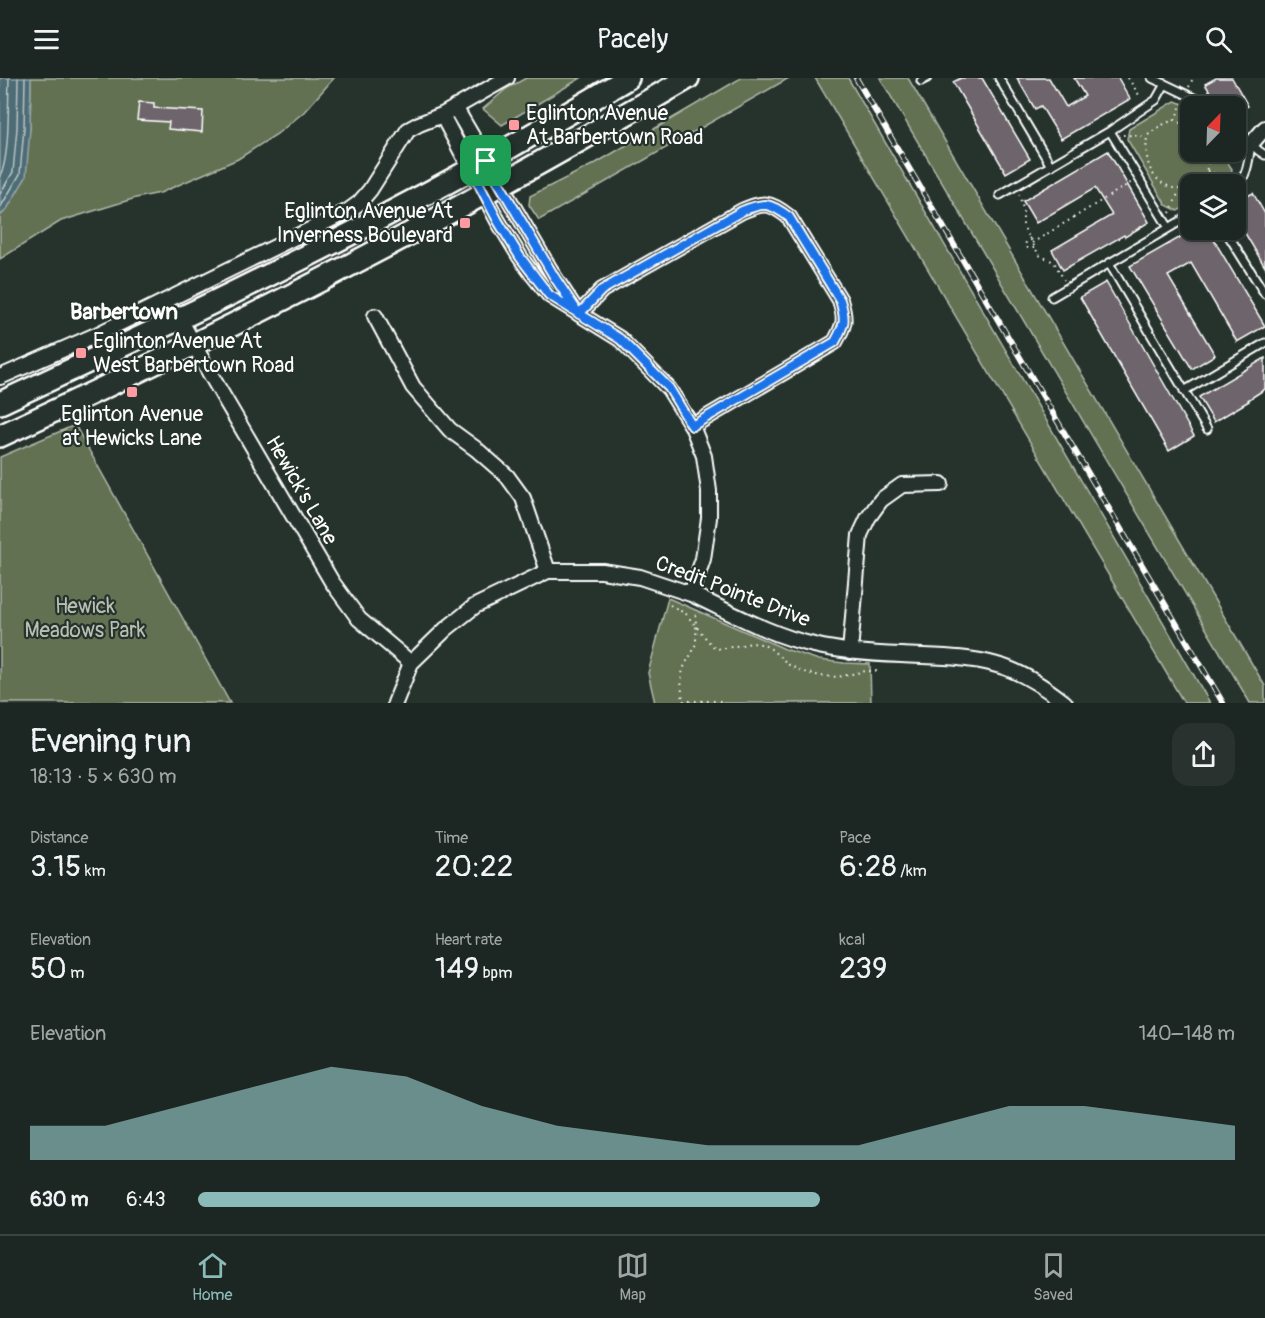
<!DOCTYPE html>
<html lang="en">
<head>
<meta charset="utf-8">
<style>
  body { margin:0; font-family:Pangolin,sans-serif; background:#29322f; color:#f1f3f6; height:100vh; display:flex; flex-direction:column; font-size:22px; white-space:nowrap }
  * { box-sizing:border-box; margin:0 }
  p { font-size:20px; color:#a0a5a5 }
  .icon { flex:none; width:33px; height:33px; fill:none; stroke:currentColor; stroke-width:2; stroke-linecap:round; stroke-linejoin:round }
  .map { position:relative; height:625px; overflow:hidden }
  .side { display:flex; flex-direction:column; background:#1c2622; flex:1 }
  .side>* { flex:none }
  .needle { width:39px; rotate:23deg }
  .controls { position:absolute; left:1180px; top:18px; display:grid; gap:12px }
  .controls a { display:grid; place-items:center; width:66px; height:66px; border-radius:12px; background:#1c2622; box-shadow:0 2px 4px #0004,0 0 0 2px #3a4340; font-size:30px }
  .pin { position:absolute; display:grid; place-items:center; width:51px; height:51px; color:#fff; margin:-26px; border-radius:12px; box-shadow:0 3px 9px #0006 }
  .round { display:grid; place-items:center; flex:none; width:63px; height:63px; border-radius:18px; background:#29322f }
  .head { display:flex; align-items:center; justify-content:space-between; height:102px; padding:0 30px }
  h1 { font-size:33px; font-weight:600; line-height:45px }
  .stats { display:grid; grid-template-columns:repeat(3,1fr); gap:9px; height:102px; padding:6px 30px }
  .stats div { display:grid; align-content:center }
  .stats b { font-size:30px; font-weight:600 }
  .stats small { font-size:16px; font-weight:400 }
  .stats p { font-size:16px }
  .chart { height:168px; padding:12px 30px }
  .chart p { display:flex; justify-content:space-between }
  .chart svg { width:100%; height:108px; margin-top:6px; fill:#8bbbb9; opacity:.7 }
  ul { padding:0 30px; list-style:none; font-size:20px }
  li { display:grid; grid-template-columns:96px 72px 1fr; align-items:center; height:45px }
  li i { height:15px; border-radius:8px; background:#8bbbb9 }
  header { display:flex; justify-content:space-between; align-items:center; height:78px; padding:0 30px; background:#1c2622; font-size:27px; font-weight:600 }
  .tab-bar { display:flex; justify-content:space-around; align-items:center; height:84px; border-top:2px solid #3a4340; background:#1c2622; font-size:16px; color:#a0a5a5 }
  .tab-bar a { display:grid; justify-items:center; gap:3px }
  .tab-bar .current { color:#8bbbb9 }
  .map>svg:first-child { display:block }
</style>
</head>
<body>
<header><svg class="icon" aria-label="menu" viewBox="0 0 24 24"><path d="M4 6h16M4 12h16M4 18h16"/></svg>Pacely<svg class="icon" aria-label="search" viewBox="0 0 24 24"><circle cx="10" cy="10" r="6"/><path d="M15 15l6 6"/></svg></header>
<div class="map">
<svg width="1265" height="625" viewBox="0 0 1265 625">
  <rect width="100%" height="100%" fill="#26332d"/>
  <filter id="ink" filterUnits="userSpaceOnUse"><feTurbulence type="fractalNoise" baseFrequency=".0167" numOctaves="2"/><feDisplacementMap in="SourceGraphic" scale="12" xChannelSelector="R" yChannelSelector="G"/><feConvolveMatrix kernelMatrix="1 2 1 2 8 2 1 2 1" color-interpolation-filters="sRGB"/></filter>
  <g filter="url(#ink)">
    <path fill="#637153" stroke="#b1b8a9" stroke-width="1.5" d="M 31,0 L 334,0 L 304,34 L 277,56 L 238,81 L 160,115 L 136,120 L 61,143 L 0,181 L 0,138 L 7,131 L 30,51 Z
      M 526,0 L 581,0 L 502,47 L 483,31 L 506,11 Z
      M 741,0 L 789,0 L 539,142 L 529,127 L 530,118 L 596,85 Z
      M 815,0 L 848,0 L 1210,625 L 1184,625 Z
      M 880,0 L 908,0 L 1265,608 L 1265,625 L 1250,625 Z
      M 1175,23 L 1191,29 L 1191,74 L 1221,74 L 1232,91 L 1230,101 L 1220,106 L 1191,106 L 1191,125 L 1178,133 L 1166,127 L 1127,61 L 1129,51 Z
      M 75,347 L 230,625 L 0,625 L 0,379 Z
      M 668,520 L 785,571 L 819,582 L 844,585 L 870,586 L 871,625 L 655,625 L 648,595 Z"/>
    <path fill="#4d6c74" stroke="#94a7ac" stroke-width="1.5" d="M 0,0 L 31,0 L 30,51 L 26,99 L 7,131 L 0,138 Z"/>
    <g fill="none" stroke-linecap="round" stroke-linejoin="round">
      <path stroke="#b8c4c7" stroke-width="1.5" d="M 0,98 C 10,80 8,23 9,0
        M 0,116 L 13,94 L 17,50 L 18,0
        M 0,130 L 20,96 L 24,50 L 25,0"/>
    </g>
    <path fill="#6e656c" stroke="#fff" stroke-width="1.5" d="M 961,0 L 982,0 L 1030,81 L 1006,95 L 953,4 Z
      M 1017,0 L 1049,0 L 1066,29 L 1085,18 L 1074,0 L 1118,0 L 1130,21 L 1061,61 L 1041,28 L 1035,31 Z
      M 1216,0 L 1232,0 L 1248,28 L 1236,35 L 1236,28 L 1219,28 L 1205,6 Z
      M 139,24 L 154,25 L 154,30 L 203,33 L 202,54 L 168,51 L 169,44 L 137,42 Z
      M 1108,73 L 1149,144 L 1125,159 L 1124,157 L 1063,192 L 1052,172 L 1112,137 L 1095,110 L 1036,145 L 1023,123 Z
      M 1253,115 L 1265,136 L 1265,189 L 1236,140 L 1236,124 Z
      M 1193,152 L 1208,152 L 1265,248 L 1237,264 L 1191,185 L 1168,198 L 1215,277 L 1192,291 L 1130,188 Z
      M 1106,204 L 1194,358 L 1169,373 L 1080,219 Z
      M 1265,280 L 1265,311 L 1248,322 L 1249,323 L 1214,344 L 1199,319 Z"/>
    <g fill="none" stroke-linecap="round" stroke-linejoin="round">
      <defs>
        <path id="lane" d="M 999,0 L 1051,88
          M 1152,0 L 1196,21 L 1202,28
          M 921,3 L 927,0
          M 1110,53 L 1169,150
          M 1236,58 L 1251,66 L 1259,73 L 1265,77
          M 1236,108 C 1248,99 1249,79 1251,66
          M 1000,117 L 1110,53 L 1147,28 L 1156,22 L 1165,6
          M 1225,152 L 1265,216
          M 1109,185 L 1207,351
          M 1052,219 L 1191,137
          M 1184,313 L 1265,265"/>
        <path id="street" d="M 455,29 L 555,200 L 576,232
          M 442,37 L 498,143 L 520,179 L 533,197 L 549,217 L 620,261 L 669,311 L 692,348 L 704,378 L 709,413 L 709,440 L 703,481 L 691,516
          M 1251,66 L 1265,50
          M 579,236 L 602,212 L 742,133 C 764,124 769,123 789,139 L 840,222 C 846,242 845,246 835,264 L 692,348
          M 375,238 L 413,309 L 450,352 L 476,371 L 507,398 L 523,420 L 548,493
          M 180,241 L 209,294 L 332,504 L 359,541 L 411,585
          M 0,299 L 96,257 L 348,133 L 359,125 L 370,112 L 408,52 L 419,46 L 442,37 L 507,0
          M 850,574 L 860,457 L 868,440 L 881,422 L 902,407 L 941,406
          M 395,625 L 411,585 L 446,551 L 475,528 L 548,493 L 602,493 L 640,499 L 691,516 C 732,535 770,557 814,567 C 843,574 872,576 901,577 C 933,579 966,578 997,587 C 1020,593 1046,610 1065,625"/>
        <path id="primary" d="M 0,325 C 135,262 271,199 403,128 C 480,88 554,44 628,0
          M 0,358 C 236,250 464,132 688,0"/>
      </defs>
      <use href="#lane" stroke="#fff" stroke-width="11"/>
      <use href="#street" stroke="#fff" stroke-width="18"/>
      <use href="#primary" stroke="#fff" stroke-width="26"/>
      <path stroke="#fff" stroke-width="2" stroke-dasharray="1.5 4.5" stroke-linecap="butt" d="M 1128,0 L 1141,20
        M 1189,9 L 1193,0
        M 1175,42 L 1182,25
        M 1191,51 L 1175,42 C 1164,45 1156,50 1147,58 C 1145,78 1147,99 1168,108 C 1177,112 1181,112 1191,109
        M 1123,57 L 1147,58
        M 1207,93 L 1230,101
        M 1196,106 C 1206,98 1210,86 1208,74
        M 1019,116 L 1023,131 L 1023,148 L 1039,177 L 1054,184 L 1064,202
        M 1170,135 L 1179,113
        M 1030,160 L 1026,164 L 1025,168 L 1028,170 L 1035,170
        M 1032,165 L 1132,104
        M 670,527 L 686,536 L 709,564 L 714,569 L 720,571 L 752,565 L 762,566 L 771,571 L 789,587 L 803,594 L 821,598 L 838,599 L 866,593 L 881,593
        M 683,623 L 724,623 L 723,625
        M 683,625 C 682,612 679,599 685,587 C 689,578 696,572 696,561 C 697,551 695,542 696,532"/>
      <use href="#lane" stroke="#26332d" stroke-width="7"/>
      <use href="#street" stroke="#26332d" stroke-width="14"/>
      <use href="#primary" stroke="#26332d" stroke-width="21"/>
      <defs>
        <path id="rail" d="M 856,0 L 1223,625"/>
      </defs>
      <use href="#rail" stroke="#fff" stroke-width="6"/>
      <use href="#rail" stroke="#26332d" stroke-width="4" stroke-dasharray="11" stroke-linecap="butt"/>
    </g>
  </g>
  <g fill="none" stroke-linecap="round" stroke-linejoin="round" filter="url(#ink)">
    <defs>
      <path id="route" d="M 486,83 L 471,91 L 498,143 L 520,179 L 549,217 L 620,261 L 669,310 L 692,348 L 835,264 C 845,246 846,242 840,222 L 789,139 C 769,124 764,124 742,133 L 602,212 L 579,236 L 555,200 L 486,83"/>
    </defs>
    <use href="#route" stroke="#fff" stroke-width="12"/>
    <use href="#route" stroke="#1a73e8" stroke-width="8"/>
  </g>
  <g fill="#ff9aa2" stroke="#26332d" stroke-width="2">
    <rect x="508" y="41" width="12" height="12" rx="3"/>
    <rect x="459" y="139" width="12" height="12" rx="3"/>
    <rect x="75" y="269" width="12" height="12" rx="3"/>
    <rect x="126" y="308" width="12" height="12" rx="3"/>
  </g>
  <g text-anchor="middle" stroke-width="4.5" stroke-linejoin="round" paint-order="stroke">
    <g font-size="21" fill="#fff" stroke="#26332d" text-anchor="start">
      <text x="526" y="42">Eglinton Avenue<tspan x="526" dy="24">At Barbertown Road</tspan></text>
      <text x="453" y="140" text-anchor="end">Eglinton Avenue At<tspan x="453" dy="24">Inverness Boulevard</tspan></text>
      <text x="93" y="270">Eglinton Avenue At<tspan x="93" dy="24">West Barbertown Road</tspan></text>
      <text x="132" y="343" text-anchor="middle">Eglinton Avenue<tspan x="132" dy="24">at Hewicks Lane</tspan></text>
    </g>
    <g font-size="21" fill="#fff" stroke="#26332d">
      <text transform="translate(302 412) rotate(60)" y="7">Hewick's Lane</text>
      <text transform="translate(733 513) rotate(21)" y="7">Credit Pointe Drive</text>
    </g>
    <g font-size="21" fill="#b9bfb2" stroke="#26332d">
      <text x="85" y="535">Hewick<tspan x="85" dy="24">Meadows Park</tspan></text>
    </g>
    <g font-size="22" font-weight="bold" fill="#fff" stroke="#26332d">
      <text x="124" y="241">Barbertown</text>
    </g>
  </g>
</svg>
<div class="controls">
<a><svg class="needle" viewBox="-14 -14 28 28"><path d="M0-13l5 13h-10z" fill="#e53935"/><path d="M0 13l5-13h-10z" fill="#a0a5a5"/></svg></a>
<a><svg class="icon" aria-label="layers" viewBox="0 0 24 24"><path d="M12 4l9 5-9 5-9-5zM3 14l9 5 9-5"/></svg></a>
</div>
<div class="pin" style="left:486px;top:83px;background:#1e9e55"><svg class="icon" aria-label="arrive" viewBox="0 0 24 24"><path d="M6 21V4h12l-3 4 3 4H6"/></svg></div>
</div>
<section class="side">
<div class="head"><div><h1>Evening run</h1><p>18:13 · 5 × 630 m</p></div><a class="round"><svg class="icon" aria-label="share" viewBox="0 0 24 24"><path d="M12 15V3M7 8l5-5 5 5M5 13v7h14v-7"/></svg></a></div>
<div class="stats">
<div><p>Distance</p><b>3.15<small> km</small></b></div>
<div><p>Time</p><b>20:22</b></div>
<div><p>Pace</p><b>6:28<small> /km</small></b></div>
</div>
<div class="stats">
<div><p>Elevation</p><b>50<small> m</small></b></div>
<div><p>Heart rate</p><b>149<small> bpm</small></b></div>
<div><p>kcal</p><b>239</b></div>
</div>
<div class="chart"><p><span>Elevation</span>140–148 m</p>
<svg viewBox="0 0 160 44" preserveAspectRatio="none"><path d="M0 44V30L10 30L20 22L30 14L40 6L50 10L60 22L70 30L80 34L90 38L100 38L110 38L120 30L130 22L140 22L150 26L160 30V44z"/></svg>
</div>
<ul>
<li><b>630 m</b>6:43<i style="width:60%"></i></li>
</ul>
</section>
<nav class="tab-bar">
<a class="current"><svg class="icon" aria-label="home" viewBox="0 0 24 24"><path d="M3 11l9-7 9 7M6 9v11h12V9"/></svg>Home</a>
<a><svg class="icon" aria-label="map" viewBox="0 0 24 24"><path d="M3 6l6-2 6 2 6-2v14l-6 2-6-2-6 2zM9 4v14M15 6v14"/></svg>Map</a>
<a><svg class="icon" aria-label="saved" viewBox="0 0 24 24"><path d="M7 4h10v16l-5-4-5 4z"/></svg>Saved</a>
</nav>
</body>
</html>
